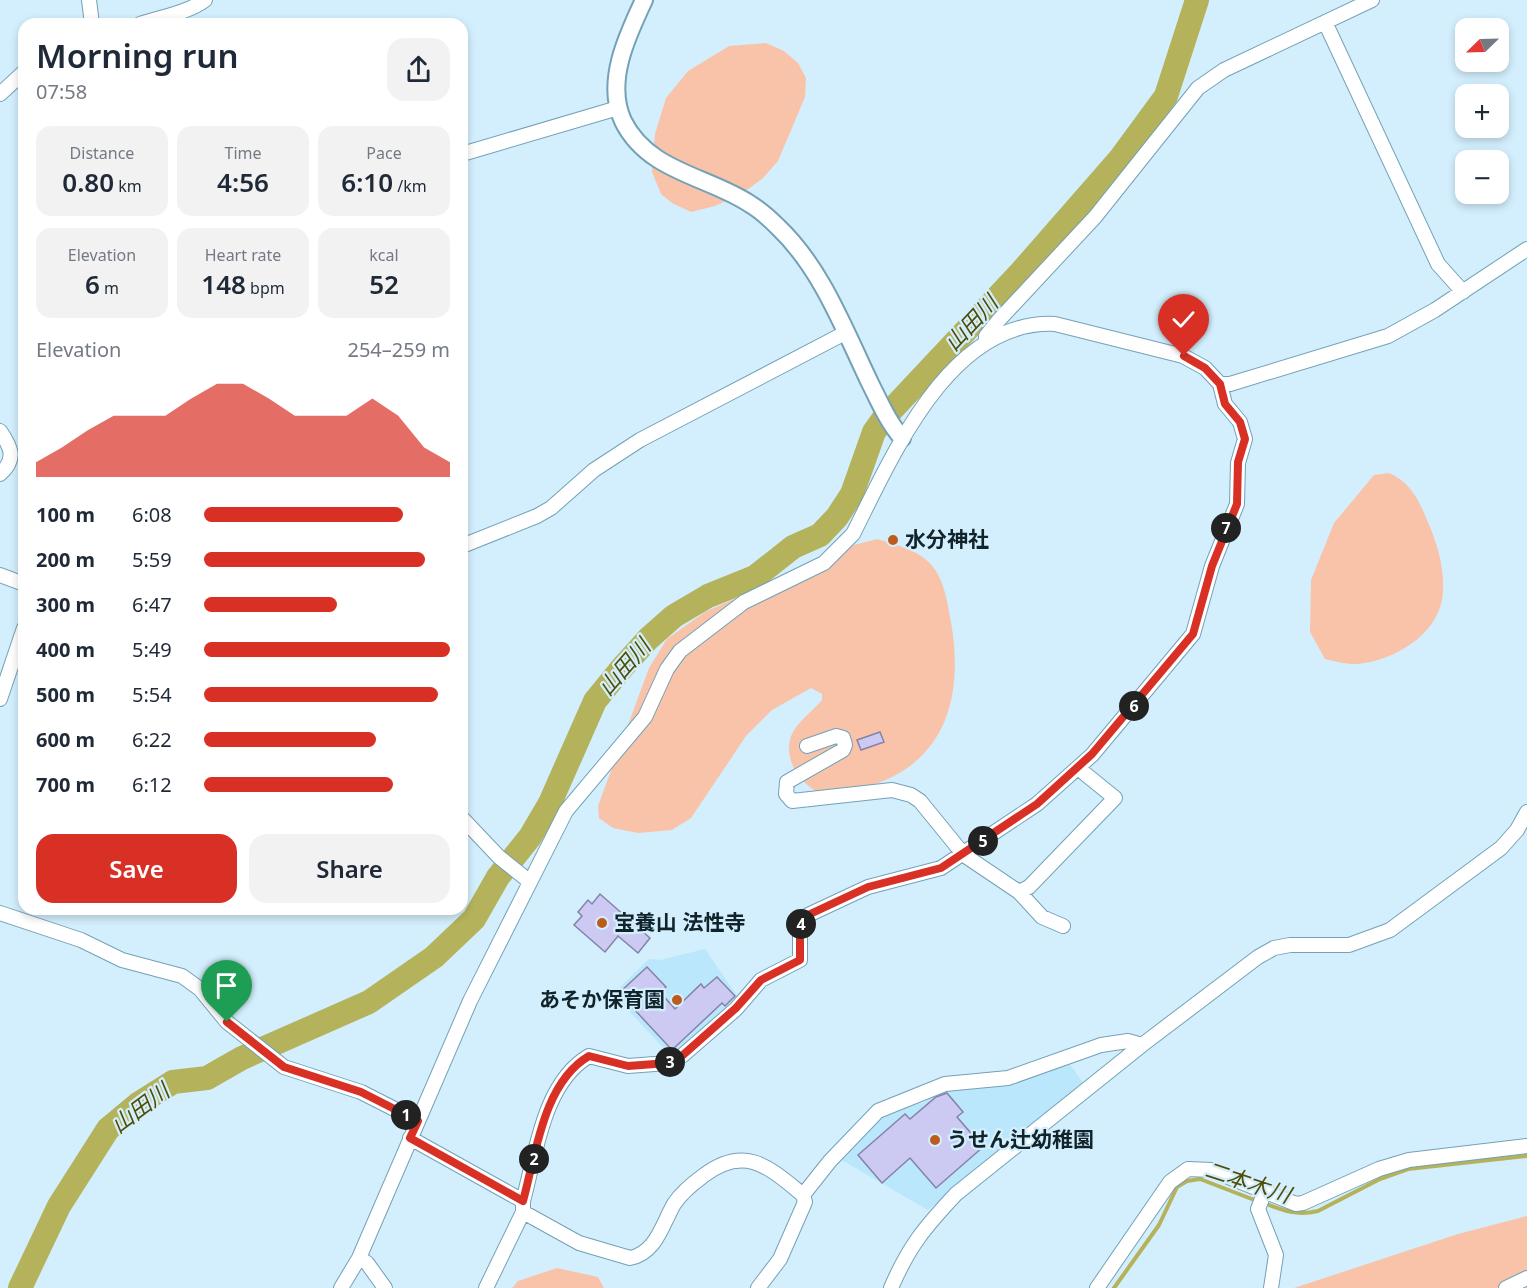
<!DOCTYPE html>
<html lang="en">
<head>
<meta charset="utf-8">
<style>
  body { margin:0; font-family:"Noto Sans","Noto Sans JP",sans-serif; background:#f2f2f3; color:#1f2937; height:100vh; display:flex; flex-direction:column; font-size:22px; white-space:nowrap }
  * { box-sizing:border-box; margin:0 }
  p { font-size:20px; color:#747a83 }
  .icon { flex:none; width:33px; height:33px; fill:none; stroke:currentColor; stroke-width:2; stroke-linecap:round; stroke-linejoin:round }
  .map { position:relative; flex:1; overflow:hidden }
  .details { position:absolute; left:18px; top:18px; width:450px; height:897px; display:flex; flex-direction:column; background:#fff; border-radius:18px; box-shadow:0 3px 9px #0003 }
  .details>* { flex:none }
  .needle { width:39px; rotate:247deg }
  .fabs { position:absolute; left:1455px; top:18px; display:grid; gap:12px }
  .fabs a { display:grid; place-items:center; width:54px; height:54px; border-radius:12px; background:#fff; box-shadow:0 3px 9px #0003; font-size:30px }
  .pin { position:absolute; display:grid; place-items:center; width:51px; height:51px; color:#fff; margin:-62px -26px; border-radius:50% 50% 50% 0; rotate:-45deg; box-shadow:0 0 6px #0007 }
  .pin .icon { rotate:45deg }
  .km { position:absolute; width:30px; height:30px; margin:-15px; border-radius:50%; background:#222; color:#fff; font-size:16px; line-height:30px; text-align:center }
  .round { display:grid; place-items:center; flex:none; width:63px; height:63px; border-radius:18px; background:#f2f2f3 }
  .head { display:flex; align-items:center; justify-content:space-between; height:102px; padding:0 18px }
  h1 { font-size:33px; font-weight:600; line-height:45px }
  .metrics { display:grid; grid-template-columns:repeat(3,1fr); gap:9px; height:102px; padding:6px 18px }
  .metrics div { display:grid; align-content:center; border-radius:15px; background:#f2f2f3; text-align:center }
  .metrics b { font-size:26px; font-weight:600 }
  .metrics small { font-size:16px; font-weight:400 }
  .metrics p { font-size:16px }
  .chart { height:168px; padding:12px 18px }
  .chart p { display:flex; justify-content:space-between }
  .chart svg { width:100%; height:108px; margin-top:6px; fill:#d93025; opacity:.7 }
  .button { display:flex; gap:12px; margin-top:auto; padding:12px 18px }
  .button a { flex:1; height:69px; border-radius:18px; background:#d93025; color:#fff; font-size:24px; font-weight:600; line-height:69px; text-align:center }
  .button a+a { background:#f2f2f3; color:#1f2937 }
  ul { padding:0 18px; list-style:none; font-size:20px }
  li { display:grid; grid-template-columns:96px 72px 1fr; align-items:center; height:45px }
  li i { height:15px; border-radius:8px; background:#d93025 }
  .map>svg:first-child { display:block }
</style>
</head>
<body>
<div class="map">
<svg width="1527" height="1288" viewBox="0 0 1527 1288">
  <rect width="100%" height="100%" fill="#d3effd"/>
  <path fill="#bae7fb" d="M 705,949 L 738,997 L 734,1004 L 670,1055 L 613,994 L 649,959 L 661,960 Z
    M 1069,1063 L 1084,1084 L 928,1210 L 838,1158 L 873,1121 L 898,1108 L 923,1103 L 943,1090 L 1007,1085 Z"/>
  <path fill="#f8c3a9" d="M 766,43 L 784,51 L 798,63 L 806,78 L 805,97 L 778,161 L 763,178 L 743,193 L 715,206 L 691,212 L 672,203 L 661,194 L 652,172 L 655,134 L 666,98 L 688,71 L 729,46 Z
    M 1389,473 C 1410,482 1419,500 1427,520 C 1437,543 1444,565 1443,591 C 1442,630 1401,657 1365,663 C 1352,666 1337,662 1325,659 L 1310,632 L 1311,580 L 1334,523 L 1374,475 Z
    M 877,539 C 933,554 942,566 951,622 C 964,696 946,763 869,786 C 859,789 845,796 834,796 C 806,795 780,761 792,734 C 797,722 814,710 822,700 L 822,694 L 811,688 L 772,710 L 746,736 L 691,818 L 672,830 L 638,833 L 613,828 L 599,818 L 598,806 L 649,668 L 667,639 L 705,612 L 854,545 Z
    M 1527,1216 L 1527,1288 L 1294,1288 L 1458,1234 Z
    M 557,1268 L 598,1277 L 604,1288 L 512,1288 L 518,1281 Z"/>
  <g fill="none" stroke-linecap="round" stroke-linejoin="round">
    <path stroke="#b4b25b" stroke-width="4" d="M 1264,1203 C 1284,1211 1297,1216 1318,1211 L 1380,1179 L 1408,1169 L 1527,1156
      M 1114,1288 L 1159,1225 L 1177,1187 L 1187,1181 L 1200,1179 L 1257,1201"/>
    <path stroke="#b4b25b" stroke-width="24" d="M 20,1288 L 59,1206 L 108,1129 L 138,1104 L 173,1082 L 207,1078 L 242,1058 L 369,1002 L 434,957 L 474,919 L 498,877 L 530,837 L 550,803 L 595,701 L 621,669 L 648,639 L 674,616 L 708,596 L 755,577 L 793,547 L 820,535 L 837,517 L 852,494 L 874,432 L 884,418 L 1021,272 L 1119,160 L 1166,96 L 1197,0"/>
  </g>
  <path fill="#cccaf3" stroke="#8582a9" stroke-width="1.5" d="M 880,732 L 884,742 L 861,750 L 857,740 Z
    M 600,894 L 650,938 L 638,953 L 618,936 L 605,952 L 574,925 L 582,916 L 578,912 L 588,900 L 592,904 Z
    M 647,967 L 666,987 L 660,992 L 675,1009 L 701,984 L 704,988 L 717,977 L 735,996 L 725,1006 L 722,1003 L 672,1050 L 619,993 Z
    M 947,1093 L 963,1112 L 957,1117 L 983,1147 L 936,1188 L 910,1158 L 882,1183 L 858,1155 L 905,1114 L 910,1119 L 936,1097 Z"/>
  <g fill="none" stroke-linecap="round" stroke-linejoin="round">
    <defs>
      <path id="minor" d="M 89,0 L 92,24
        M 1325,22 L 1438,264 L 1463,292
        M 140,24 C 161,17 187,13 205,0
        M 0,94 L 24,72
        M 462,154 L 618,108
        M 986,341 L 986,336 L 998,321 L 1095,217 L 1198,88 L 1224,70 L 1372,0
        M 0,431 C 11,447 17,459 0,474
        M 462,546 L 537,516 L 551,508 L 594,470 L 640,440 L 845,333
        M 0,575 L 24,584
        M 0,699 L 24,628
        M 807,746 L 836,736 L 843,738 L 845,745 L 843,750 L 787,782 L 786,794 L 792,801 L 892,790 L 911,795 L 920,801 L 964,855 L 1019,892 L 1029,887 L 1115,798 L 1078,768
        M 462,818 L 499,857 L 529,881
        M 1019,892 L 1042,917 L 1063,926
        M 0,913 L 81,940 L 122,960 L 182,976 L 200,989 L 227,1022 L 284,1067 L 361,1092 L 418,1121
        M 410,1138 L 523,1201
        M 1265,1191 L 1258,1209 L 1276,1255 L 1271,1288
        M 523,1212 L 579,1243 L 630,1258 C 656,1253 662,1225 674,1204 C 682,1192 692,1184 703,1176 C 745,1144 769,1167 803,1195 L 830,1161 L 878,1111 L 945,1084 L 1008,1078 L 1101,1045 L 1128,1041 L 1142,1045
        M 359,1258 L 367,1263 L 385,1288
        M 341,1288 L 359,1258 L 470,1001 L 566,811 L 645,717 L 667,669 L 680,651 L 744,602 L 824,563 L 853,534 C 893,455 950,319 1055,324 L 1183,356 L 1205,368 L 1220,384 L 1230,384 L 1388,336 L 1435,310 L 1527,249
        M 486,1288 L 523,1212 L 523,1201 C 536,1154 543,1083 589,1056 L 628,1066 L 668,1063 L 683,1055 L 736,1009 L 761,980 L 800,960 L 800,928 L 808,915 L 868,887 L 941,868 L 1037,804 L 1092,755 L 1193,634 L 1212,566 L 1237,504 L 1238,463 L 1245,439 L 1240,422 L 1225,404 L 1220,384
        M 758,1288 L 780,1259 L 805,1202 L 803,1195
        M 891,1288 C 909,1246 925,1227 956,1194 L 1142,1045 L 1258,957 L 1274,948 L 1290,945 L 1349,945 L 1390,930 L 1501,848 L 1517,830 L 1527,812
        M 1097,1288 L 1170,1182 L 1188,1169 L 1211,1170 L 1296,1204 L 1303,1203 L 1379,1169 L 1409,1160 L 1527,1146
        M 1506,1288 L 1527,1278"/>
      <path id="tertiary" d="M 644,0 C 627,36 605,82 623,121 C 648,172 708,176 750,204 C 760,210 770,219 778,227 C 822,269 844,329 870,383 C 879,401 888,422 902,438"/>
    </defs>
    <use href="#minor" stroke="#74a1b6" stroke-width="16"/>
    <use href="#tertiary" stroke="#74a1b6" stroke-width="20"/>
    <use href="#minor" stroke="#fff" stroke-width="14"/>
    <use href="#tertiary" stroke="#fff" stroke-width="16"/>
  </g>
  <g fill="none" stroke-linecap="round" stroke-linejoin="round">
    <defs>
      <path id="route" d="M 227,1022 L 284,1067 L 361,1092 L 418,1121 L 410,1138 L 523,1201 C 536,1154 543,1083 589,1056 L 628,1066 L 668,1063 L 683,1055 L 736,1008 L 761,980 L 800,960 L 800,928 L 808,915 L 868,887 L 941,868 L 1037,804 L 1092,754 L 1193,634 L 1212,566 L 1237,504 L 1238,462 L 1245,439 L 1240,422 L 1225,404 L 1220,384 L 1205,368 L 1184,356"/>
    </defs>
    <use href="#route" stroke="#fff" stroke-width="12"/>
    <use href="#route" stroke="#d93025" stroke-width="8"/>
  </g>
  <g fill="#bd5b1e" stroke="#d3effd" stroke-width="2">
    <circle cx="893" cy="540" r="6"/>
    <circle cx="602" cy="923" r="6"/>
    <circle cx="677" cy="1000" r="6"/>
    <circle cx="935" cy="1140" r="6"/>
  </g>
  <g text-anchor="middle" stroke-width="4.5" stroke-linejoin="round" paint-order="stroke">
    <g font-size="21" font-weight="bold" fill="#11232b" stroke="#d3effd" text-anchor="start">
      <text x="905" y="547">水分神社</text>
      <text x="614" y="930">宝養山 法性寺</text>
      <text x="665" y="1007" text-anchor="end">あそか保育園</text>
      <text x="947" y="1147">うせん辻幼稚園</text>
    </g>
    <g font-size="22" font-style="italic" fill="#4f4d07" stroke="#d3effd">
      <text transform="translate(971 323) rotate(-47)" y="8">山田川</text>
      <text transform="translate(624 667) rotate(-49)" y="8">山田川</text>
      <text transform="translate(140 1108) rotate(-37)" y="8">山田川</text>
      <text transform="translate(1248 1182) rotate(18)" y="8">二本木川</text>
    </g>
  </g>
</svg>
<div class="fabs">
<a><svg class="needle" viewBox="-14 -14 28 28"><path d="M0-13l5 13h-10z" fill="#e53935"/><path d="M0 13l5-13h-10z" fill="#747a83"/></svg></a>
<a>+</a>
<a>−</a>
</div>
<div class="pin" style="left:227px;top:1022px;background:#1e9e55"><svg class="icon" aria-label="arrive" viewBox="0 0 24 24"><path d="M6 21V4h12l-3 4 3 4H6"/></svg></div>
<div class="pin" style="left:1184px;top:356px;background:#d93025"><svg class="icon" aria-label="check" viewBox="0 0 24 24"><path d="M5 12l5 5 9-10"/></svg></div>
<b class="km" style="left:406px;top:1115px">1</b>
<b class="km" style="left:534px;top:1159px">2</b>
<b class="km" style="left:670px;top:1062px">3</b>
<b class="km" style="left:801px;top:924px">4</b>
<b class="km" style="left:983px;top:841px">5</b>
<b class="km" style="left:1134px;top:706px">6</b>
<b class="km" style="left:1226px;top:528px">7</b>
<section class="details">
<div class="head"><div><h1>Morning run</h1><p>07:58</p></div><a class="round"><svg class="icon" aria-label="share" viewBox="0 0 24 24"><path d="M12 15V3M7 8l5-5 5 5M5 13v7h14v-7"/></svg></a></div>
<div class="metrics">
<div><p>Distance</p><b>0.80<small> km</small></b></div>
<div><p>Time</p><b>4:56</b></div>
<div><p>Pace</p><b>6:10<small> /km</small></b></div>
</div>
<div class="metrics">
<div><p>Elevation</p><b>6<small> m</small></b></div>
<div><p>Heart rate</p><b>148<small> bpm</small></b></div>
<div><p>kcal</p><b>52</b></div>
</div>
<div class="chart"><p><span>Elevation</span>254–259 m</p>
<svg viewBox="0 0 160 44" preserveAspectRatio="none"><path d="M0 44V38L10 32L20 25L30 19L40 19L50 19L60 12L70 6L80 6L90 12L100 19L110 19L120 19L130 12L140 19L150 32L160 38V44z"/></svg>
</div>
<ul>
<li><b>100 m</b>6:08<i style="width:81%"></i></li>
<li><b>200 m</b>5:59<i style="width:90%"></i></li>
<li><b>300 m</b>6:47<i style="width:54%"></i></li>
<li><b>400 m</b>5:49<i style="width:100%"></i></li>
<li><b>500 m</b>5:54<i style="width:95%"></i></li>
<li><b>600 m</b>6:22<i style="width:70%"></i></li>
<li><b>700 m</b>6:12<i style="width:77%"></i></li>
</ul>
<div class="button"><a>Save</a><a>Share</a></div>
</section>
</div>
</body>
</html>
